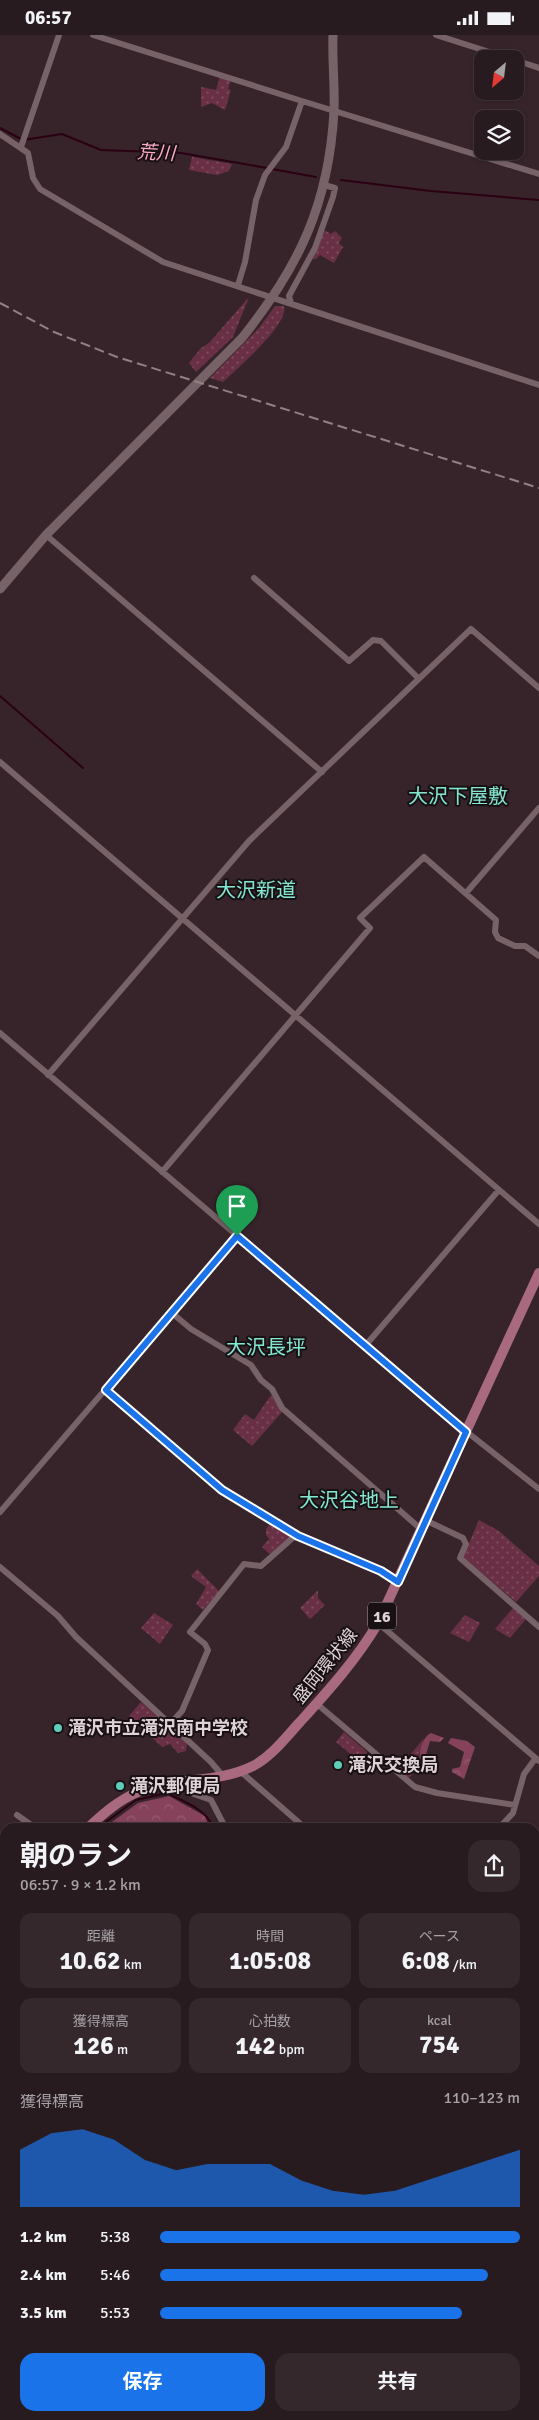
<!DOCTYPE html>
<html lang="ja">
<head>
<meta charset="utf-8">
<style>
  body { margin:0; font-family:Signika,"Noto Sans JP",sans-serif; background:#34282d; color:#f1f3f6; height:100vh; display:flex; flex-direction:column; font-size:19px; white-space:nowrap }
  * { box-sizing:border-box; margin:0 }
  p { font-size:16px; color:#a5a1a5 }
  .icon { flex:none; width:28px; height:28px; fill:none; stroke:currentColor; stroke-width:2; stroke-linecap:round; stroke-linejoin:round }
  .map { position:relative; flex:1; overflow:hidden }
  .side { position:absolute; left:0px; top:1788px; width:540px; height:598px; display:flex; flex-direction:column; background:#281b20; border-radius:15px 15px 0 0; box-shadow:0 1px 4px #0004,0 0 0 1px #44393e }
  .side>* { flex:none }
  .needle { width:32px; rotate:208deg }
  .controls { position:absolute; left:474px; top:15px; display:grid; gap:10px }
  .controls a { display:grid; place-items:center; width:50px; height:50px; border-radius:10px; background:#281b20; box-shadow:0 1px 4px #0004,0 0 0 1px #44393e; font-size:25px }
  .pin { position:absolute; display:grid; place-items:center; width:42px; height:42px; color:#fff; margin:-51px -21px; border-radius:50% 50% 50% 0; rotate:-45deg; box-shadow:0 0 5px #0007 }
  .pin .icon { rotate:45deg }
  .round { display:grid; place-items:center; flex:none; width:52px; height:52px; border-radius:15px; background:#34282d }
  .headline { display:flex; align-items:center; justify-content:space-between; height:85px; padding:0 20px }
  h1 { font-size:28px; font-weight:700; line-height:38px }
  .figures { display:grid; grid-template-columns:repeat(3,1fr); gap:8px; height:85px; padding:5px 20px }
  .figures div { display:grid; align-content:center; border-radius:12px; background:#34282d; text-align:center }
  .figures b { font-size:25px; font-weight:700 }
  .figures small { font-size:14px; font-weight:400 }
  .figures p { font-size:14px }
  .chart { height:140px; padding:10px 20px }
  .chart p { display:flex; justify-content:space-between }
  .chart svg { width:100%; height:90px; margin-top:5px; fill:#1a73e8; opacity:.7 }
  .cta { display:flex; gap:10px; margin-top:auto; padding:10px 20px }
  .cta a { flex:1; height:58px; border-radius:15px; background:#1a73e8; color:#fff; font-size:20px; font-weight:700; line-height:58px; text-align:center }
  .cta a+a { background:#34282d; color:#f1f3f6 }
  ul { padding:0 20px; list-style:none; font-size:16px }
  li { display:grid; grid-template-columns:80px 60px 1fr; align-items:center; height:38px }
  li i { height:12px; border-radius:6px; background:#1a73e8 }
  .status { display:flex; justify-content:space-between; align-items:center; height:35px; padding:0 25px; background:#281b20; direction:ltr }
  .status svg { height:14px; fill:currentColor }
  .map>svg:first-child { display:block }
</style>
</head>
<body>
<div class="status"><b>06:57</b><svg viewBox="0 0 49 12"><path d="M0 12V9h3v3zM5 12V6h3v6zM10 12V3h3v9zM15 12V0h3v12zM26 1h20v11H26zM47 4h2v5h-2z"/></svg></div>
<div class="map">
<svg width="539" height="2385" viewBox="0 0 539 2385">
  <defs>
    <pattern id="grass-dots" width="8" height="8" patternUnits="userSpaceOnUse" patternTransform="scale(1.25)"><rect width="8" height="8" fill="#693045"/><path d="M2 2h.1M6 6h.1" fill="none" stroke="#7e4d5f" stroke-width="1.8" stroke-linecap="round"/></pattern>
    <pattern id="forest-crowns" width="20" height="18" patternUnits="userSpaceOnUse" patternTransform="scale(1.25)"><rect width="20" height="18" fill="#86425b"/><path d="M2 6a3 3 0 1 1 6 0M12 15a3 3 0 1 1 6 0" fill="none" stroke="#975c72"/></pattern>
    <pattern id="park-tufts" width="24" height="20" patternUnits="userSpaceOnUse" patternTransform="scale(1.25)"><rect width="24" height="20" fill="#693045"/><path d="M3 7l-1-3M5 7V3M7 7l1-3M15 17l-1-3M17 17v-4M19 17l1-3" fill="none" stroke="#7e4d5f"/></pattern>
  </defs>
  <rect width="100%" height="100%" fill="#36242a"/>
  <path fill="url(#grass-dots)" d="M 220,41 L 231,45 L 228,54 L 231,55 L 225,75 L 212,68 L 201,72 L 201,52 L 216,55 Z
    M 192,122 L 232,129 L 229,136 L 217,140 L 189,135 Z
    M 324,195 L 331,199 L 335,196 L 342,203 L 339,208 L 343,212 L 334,228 L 320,220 L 316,224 L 313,224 Z
    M 249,262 L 233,302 L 196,337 L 189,328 L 201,313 L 209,308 Z
    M 275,271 L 284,271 C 289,290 237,333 223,347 L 210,343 L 259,293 Z
    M 271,1360 L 282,1377 L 252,1411 L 233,1395 L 245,1379 L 254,1385 Z
    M 479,1485 L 499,1496 L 539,1531 L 539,1541 L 516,1567 L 463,1522 Z
    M 270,1489 L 291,1501 L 270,1519 L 262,1512 L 269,1504 L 266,1500 L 266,1494 Z
    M 197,1534 L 219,1556 L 203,1575 L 196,1569 L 206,1552 L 191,1541 Z
    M 318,1555 L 318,1563 L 325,1570 L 310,1584 L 300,1573 Z
    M 513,1573 L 526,1584 L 510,1603 L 495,1594 Z
    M 154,1578 L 173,1590 L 160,1609 L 141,1593 Z
    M 465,1580 L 480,1588 L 469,1607 L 450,1598 Z
    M 141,1667 L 187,1708 L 186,1716 L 178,1718 L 170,1709 L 162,1712 L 129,1681 Z
    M 344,1697 L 367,1717 L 359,1726 L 336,1707 Z
    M 424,1703 L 418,1721 L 419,1728 L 421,1729 L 408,1744 L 398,1735 Z
    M 535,2213 L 539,2215 L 539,2296 L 535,2297 Z"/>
  <path fill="url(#forest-crowns)" d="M 431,1698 L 444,1703 L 440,1707 L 430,1706 L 424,1726 L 420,1728 C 418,1718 422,1702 431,1698 Z
    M 451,1703 L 467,1706 L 475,1712 L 464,1744 L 452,1737 L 452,1734 L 460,1732 L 464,1717 L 448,1708 Z
    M 169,1761 L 205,1781 L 209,1792 L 105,1792 L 138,1768 Z
    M 535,2090 L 539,2100 L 539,2194 L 535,2192 Z
    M 0,2133 L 5,2137 L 5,2287 L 0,2277 Z
    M 539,2296 L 539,2385 L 395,2385 L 394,2380 L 535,2380 L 535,2297 Z"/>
  <path fill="url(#park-tufts)" d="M 0,2282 L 5,2287 L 5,2370 L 0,2369 Z
    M 41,2380 L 390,2380 L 392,2385 L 48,2385 Z"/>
  <path fill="#693045" d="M 219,2380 L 334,2380 L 332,2385 L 217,2385 Z"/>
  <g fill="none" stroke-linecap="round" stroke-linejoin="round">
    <path stroke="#2b0013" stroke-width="2" d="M 0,93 L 23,105 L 62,99 L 101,115 L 181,118 L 267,133
      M 272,134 L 316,142
      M 341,145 L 431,156 L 539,165
      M 0,661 L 83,733
      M 99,1792 L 136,1765 L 167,1758 C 184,1767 205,1773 213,1792
      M 0,1813 L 5,1816
      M 535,1984 L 539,1983
      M 111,2380 L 112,2385
      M 89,2385 L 107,2380"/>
    <path stroke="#776268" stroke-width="6" d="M 93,0 L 302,66
      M 436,0 L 511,24
      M 515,25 L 539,33
      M 0,99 L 28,118 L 33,143 L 40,154 L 163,227 L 539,350
      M 21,112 L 59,0
      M 238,250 L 245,227 L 256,165 L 265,140 L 286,112 L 302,66 L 539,139
      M 291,268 L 289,261 L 315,213 L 333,162 L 335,153 L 324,150
      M 46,500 L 322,737
      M 254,543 L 349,626 L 373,605 L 381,606 L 419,644
      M 0,727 L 539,1189
      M 466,858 L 539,773
      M 0,998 L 467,1397 L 539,1454
      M 48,1040 L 249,806 L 471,594 L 539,653
      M 162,1137 L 370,893 L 360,883 L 424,822 L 496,885 L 495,897 L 498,903 L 515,911 L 525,911 L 539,921
      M 172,1278 L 191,1294 L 251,1330 L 261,1345 L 272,1354 L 282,1373 L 422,1495
      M 365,1311 L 498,1156
      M 106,1355 L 223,1455 L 298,1501 L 381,1536 L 398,1547
      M 0,1477 L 237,1201
      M 427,1486 L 463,1503 L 466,1509 L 460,1523 L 539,1592
      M 0,1532 L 58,1581 L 76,1602 L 211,1727 L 222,1740
      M 378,1588 L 539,1726
      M 317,1669 L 415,1752 L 437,1758 L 515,1770
      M 170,1689 L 182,1676 L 208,1615 L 205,1609 L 190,1597 L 244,1529 L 261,1531 L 296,1500
      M 240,1736 L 304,1792
      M 188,1747 L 191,1758 L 211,1765 L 225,1792
      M 17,1780 L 34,1792
      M 500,1792 L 513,1778 L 524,1739 L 535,1724
      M 0,1877 L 5,1869
      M 0,2124 L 5,2127"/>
    <path stroke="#776268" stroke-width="9" d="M 0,554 L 46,500 L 242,303 C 299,232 329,169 334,76 C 335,51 332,25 333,0
      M 0,1914 L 5,1917
      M 393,2380 L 393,2385"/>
    <path stroke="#a96a80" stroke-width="10" d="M 89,1792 C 104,1778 119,1765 138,1757 C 174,1742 217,1749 253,1731 C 272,1721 286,1702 300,1687 C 328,1656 357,1624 378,1588 L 539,1238
      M 0,1945 L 5,1941"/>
    <path stroke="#908186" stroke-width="2" stroke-dasharray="10 5" stroke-linecap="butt" d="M 0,268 L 54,297 L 117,322 L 539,453"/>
  </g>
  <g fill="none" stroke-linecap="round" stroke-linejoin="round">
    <defs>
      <path id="route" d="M 237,1201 L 466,1397 L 398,1547 L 381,1536 L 298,1501 L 222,1455 L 106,1355 Z"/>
    </defs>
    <use href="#route" stroke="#fff" stroke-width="10"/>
    <use href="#route" stroke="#1a73e8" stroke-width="6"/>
  </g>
  <g fill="#5eceb8" stroke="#181013" stroke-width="2">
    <circle cx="58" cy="1693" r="5"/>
    <circle cx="338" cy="1730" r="5"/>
    <circle cx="120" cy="1751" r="5"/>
  </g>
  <g text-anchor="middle" stroke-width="4" stroke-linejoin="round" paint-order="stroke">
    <rect fill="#181013" stroke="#a3989c" stroke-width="1" x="368" y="1567.5" width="28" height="27" rx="4"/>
    <g font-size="16" font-weight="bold" fill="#dfd3d7">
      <text x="382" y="1587">16</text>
    </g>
    <g font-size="18" fill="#dfd3d7" stroke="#181013">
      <text transform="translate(325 1631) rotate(-51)" y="6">盛岡環状線</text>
    </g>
    <g font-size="18" font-weight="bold" fill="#dfd3d7" stroke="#181013" text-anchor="start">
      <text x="68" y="1699">滝沢市立滝沢南中学校</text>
      <text x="348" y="1736">滝沢交換局</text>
      <text x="130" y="1757">滝沢郵便局</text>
    </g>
    <g font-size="19" font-style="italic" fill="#fdaac5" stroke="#181013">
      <text transform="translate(156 117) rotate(3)" y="7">荒川</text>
    </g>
    <g font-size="20" fill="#82e6d1" stroke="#181013">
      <text x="458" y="768">大沢下屋敷</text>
      <text x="256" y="862">大沢新道</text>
      <text x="266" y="1319">大沢長坪</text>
      <text x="349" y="1472">大沢谷地上</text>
    </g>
  </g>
</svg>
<div class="controls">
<a><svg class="needle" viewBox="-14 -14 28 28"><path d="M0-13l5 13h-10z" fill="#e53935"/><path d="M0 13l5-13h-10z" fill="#a5a1a5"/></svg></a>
<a><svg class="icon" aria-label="layers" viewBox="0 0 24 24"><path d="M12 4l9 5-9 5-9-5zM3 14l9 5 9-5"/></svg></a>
</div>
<div class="pin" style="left:237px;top:1201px;background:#1e9e55"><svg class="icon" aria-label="arrive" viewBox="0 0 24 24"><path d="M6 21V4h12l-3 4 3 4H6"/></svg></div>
<section class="side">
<div class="headline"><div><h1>朝のラン</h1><p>06:57 · 9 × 1.2 km</p></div><a class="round"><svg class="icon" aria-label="share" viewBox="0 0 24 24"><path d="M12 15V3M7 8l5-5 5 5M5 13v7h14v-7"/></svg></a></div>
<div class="figures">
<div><p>距離</p><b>10.62<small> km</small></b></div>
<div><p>時間</p><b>1:05:08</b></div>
<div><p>ペース</p><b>6:08<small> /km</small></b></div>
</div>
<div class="figures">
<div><p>獲得標高</p><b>126<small> m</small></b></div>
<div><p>心拍数</p><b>142<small> bpm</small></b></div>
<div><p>kcal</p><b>754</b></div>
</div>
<div class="chart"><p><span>獲得標高</span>110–123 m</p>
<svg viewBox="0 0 160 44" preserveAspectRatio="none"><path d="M0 44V16L10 8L20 6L30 11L40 21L50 26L60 23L70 23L80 23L90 31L100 36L110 38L120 36L130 31L140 26L150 21L160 16V44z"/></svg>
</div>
<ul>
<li><b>1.2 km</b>5:38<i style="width:100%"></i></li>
<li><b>2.4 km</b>5:46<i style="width:91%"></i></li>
<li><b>3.5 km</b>5:53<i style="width:84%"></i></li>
</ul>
<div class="cta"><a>保存</a><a>共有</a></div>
</section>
</div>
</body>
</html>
